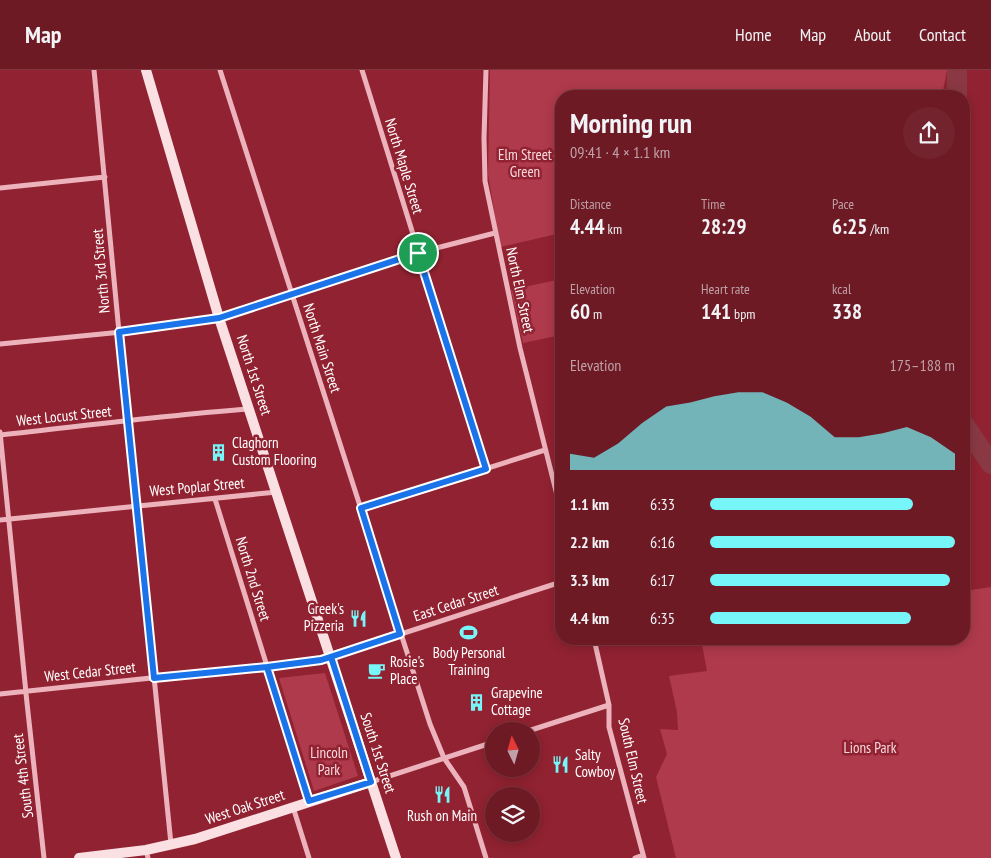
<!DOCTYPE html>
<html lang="en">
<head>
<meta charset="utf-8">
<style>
  body { margin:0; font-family:"PT Sans Narrow",sans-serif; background:#72232d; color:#f1f3f6; height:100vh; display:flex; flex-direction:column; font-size:19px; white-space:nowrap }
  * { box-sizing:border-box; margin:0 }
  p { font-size:16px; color:#bfa1a7 }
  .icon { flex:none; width:28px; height:28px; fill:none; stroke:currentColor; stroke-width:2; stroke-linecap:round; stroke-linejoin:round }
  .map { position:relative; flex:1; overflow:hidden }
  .panel { position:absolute; left:555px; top:20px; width:415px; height:555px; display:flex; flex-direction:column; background:#6d1a25; border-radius:20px; box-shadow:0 2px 12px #0003,0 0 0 1px #7f3842 }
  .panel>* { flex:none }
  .needle { width:32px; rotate:355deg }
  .buttons { position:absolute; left:485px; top:652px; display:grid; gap:10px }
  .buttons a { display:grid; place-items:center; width:55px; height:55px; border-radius:50%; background:#6d1a25; box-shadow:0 2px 12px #0003,0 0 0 1px #7f3842; font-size:25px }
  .pin { position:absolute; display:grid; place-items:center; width:42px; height:42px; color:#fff; margin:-21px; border:2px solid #fff; border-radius:50%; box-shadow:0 1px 5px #0007 }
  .round { display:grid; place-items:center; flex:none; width:52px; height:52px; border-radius:26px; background:#72232d }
  .headline { display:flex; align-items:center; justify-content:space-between; height:85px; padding:0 15px }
  h1 { font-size:28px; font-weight:700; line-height:38px }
  .figures { display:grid; grid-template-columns:repeat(3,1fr); gap:8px; height:85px; padding:5px 15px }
  .figures div { display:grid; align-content:center }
  .figures b { font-size:21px; font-weight:700 }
  .figures small { font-size:14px; font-weight:400 }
  .figures p { font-size:14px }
  .chart { height:140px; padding:10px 15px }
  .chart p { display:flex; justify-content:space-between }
  .chart svg { width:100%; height:90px; margin-top:5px; fill:#76f6f8; opacity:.7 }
  ul { padding:0 15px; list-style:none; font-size:16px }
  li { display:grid; grid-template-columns:80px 60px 1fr; align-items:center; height:38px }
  li i { height:12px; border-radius:6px; background:#76f6f8 }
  header { display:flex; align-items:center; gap:30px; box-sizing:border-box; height:70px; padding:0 25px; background:#6d1a25; border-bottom:1px solid #7f3842 }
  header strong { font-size:24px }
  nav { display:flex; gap:28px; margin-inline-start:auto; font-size:18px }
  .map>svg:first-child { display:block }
</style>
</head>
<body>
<header>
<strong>Map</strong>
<nav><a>Home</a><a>Map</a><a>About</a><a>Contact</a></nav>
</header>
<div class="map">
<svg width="991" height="788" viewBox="0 0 991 788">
  <rect width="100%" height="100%" fill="#912231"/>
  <path fill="#af3a4b" d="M 490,0 L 947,0 L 942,26 L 561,26 L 561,163 L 500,177 L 488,104 Z
    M 561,209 L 561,265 L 523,273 L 511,220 Z
    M 991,517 L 991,788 L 676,788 L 656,707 L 667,684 L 660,659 L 678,660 L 677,642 L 669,606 L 707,601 L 701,569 L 964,569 L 964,521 Z
    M 325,603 L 358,706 L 314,721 L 279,608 Z"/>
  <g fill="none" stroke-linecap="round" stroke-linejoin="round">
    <path stroke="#8a3944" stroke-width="20" d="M 957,26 L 957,0
      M 964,354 L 991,394"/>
    <path stroke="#edb3bc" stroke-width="5" d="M 94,0 L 119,262 L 171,774
      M 220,0 L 430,654 L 444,688 L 464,717 L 486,788
      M 362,0 L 486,399
      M 486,0 L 484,68 L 485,111 L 520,278 L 561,441
      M 0,118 L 105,107
      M 0,274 L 132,261 L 219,248 L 417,183 L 495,163
      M 0,362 L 27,633 L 44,788
      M 0,365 C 83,356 166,345 249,339
      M 215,429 L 309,731
      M 361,438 L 545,380
      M 0,450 L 277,422
      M 594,569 L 609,635 L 609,657 L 644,788
      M 0,624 L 321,590 L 561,512
      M 528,661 L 609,635
      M 371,712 L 494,672
      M 293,737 L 309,788
      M 146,780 L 148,788
      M 635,788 L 643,785"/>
    <path stroke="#fadfe3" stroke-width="10" d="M 146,0 L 219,248 L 396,788
      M 79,788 L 146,780 L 195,769 L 371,712"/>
  </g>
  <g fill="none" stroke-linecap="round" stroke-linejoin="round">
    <defs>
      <path id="route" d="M 418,183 L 219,248 L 119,262 L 154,608 L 267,597 L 321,590 L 331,587 L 371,712 L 309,731 L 267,597 L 321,590 L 400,564 L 361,438 L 486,399 L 418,183"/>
    </defs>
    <use href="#route" stroke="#fff" stroke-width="10"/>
    <use href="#route" stroke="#1a73e8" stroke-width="6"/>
  </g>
  <defs>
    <symbol id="building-bare" viewBox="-9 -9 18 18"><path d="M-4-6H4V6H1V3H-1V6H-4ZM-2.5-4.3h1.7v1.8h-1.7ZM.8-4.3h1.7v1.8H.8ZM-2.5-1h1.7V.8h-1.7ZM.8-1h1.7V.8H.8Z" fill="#76f6f8" stroke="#912231" stroke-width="2.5" paint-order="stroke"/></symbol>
    <symbol id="restaurant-bare" viewBox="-9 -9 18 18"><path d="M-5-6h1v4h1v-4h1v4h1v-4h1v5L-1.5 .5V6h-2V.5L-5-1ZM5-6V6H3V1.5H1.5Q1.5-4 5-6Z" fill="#76f6f8" stroke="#912231" stroke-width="2.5" paint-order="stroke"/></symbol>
    <symbol id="stadium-bare" viewBox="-9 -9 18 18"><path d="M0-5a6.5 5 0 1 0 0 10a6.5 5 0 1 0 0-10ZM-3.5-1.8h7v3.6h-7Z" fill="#76f6f8" stroke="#912231" stroke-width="2.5" paint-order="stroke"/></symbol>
    <symbol id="cafe-bare" viewBox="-9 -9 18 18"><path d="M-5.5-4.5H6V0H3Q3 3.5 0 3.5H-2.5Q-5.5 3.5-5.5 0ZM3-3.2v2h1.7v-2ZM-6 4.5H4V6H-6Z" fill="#76f6f8" stroke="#912231" stroke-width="2.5" paint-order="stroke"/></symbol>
  </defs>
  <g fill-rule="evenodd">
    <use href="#building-bare" x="206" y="370" width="25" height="25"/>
    <use href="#restaurant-bare" x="346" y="536" width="25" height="25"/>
    <use href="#stadium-bare" x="456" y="550" width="25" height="25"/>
    <use href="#cafe-bare" x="364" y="588" width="25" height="25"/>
    <use href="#building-bare" x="464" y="620" width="25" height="25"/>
    <use href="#restaurant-bare" x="548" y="682" width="25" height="25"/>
    <use href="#restaurant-bare" x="430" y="712" width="25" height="25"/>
  </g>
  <g text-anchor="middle" stroke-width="5" stroke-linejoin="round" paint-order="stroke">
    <g font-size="15" fill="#f9d9de" stroke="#912231">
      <text x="525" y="90">Elm Street<tspan x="525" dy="17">Green</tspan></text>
      <text x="870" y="683">Lions Park</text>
      <text x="329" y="688">Lincoln<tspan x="329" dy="17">Park</tspan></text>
    </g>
    <g font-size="15" fill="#fff" stroke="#912231">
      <text transform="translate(404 96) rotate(73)" y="5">North Maple Street</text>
      <text transform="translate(101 201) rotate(-95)" y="5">North 3rd Street</text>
      <text transform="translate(520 220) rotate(78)" y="5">North Elm Street</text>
      <text transform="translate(322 278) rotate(72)" y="5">North Main Street</text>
      <text transform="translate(254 305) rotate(72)" y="5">North 1st Street</text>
      <text transform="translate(64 346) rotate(-6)" y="5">West Locust Street</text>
      <text transform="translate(197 417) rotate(-5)" y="5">West Poplar Street</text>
      <text transform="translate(253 509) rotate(73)" y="5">North 2nd Street</text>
      <text transform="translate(456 533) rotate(-18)" y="5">East Cedar Street</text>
      <text transform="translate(90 602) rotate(-6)" y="5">West Cedar Street</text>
      <text transform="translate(378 683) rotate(72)" y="5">South 1st Street</text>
      <text transform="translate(633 691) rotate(77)" y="5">South Elm Street</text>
      <text transform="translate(23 706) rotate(-97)" y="5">South 4th Street</text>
      <text transform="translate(245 737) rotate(-18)" y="5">West Oak Street</text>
    </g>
    <g font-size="15" fill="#fff" stroke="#912231" text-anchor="start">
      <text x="232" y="378">Claghorn<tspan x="232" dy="17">Custom Flooring</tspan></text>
      <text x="344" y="544" text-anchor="end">Greek's<tspan x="344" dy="17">Pizzeria</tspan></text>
      <text x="469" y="588" text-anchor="middle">Body Personal<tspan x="469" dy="17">Training</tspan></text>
      <text x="390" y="597">Rosie's<tspan x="390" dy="17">Place</tspan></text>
      <text x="491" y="628">Grapevine<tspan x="491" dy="17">Cottage</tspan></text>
      <text x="575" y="690">Salty<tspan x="575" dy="17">Cowboy</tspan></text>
      <text x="442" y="751" text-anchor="middle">Rush on Main</text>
    </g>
  </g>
</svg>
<div class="buttons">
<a><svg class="needle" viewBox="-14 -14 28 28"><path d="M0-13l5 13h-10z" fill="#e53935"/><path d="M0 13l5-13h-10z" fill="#bfa1a7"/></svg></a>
<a><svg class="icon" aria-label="layers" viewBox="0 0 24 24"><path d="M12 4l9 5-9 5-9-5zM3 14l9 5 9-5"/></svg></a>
</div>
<div class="pin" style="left:418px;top:183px;background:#1e9e55"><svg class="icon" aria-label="arrive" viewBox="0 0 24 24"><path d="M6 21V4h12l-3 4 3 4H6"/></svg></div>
<section class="panel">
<div class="headline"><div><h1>Morning run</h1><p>09:41 · 4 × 1.1 km</p></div><a class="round"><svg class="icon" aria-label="share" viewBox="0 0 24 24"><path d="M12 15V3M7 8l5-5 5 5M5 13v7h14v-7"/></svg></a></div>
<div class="figures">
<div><p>Distance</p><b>4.44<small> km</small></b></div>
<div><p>Time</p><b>28:29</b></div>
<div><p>Pace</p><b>6:25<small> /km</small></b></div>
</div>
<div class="figures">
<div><p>Elevation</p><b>60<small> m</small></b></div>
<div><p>Heart rate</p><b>141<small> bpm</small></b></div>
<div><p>kcal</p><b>338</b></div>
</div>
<div class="chart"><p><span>Elevation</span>175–188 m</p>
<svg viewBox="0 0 160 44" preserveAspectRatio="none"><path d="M0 44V36L10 38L20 31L30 21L40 13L50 11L60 8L70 6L80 6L90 11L100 18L110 28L120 28L130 26L140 23L150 28L160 36V44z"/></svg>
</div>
<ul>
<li><b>1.1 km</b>6:33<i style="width:83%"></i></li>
<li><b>2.2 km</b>6:16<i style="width:100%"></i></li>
<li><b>3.3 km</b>6:17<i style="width:98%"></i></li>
<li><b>4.4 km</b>6:35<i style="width:82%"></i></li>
</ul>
</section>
</div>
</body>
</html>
